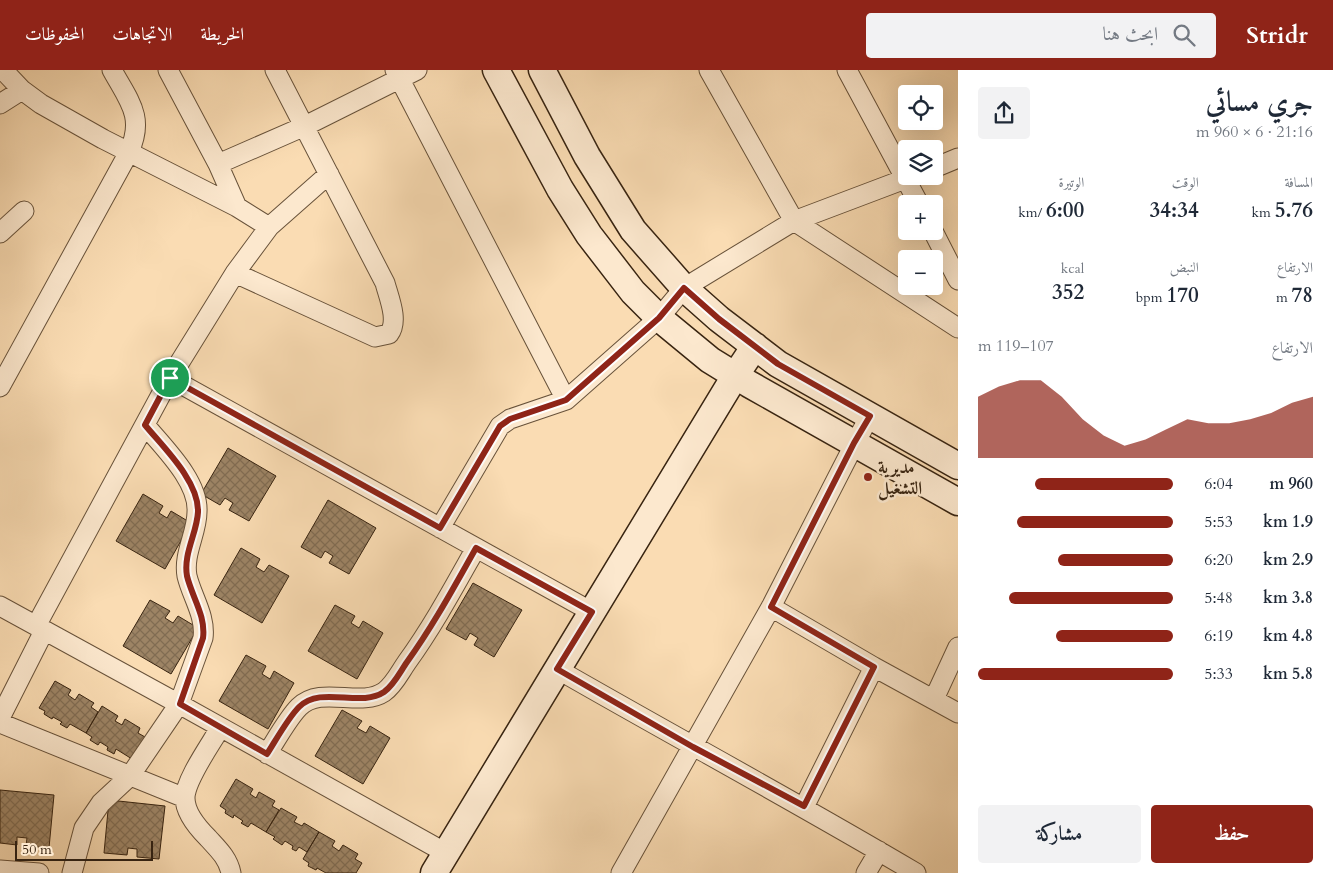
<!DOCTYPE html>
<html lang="ar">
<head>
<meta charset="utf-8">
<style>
  body { margin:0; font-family:Cardo,Amiri,serif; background:#f2f2f3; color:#1f2937; direction:rtl; height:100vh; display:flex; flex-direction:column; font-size:19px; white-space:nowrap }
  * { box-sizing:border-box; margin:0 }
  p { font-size:16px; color:#747a83 }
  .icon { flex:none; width:28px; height:28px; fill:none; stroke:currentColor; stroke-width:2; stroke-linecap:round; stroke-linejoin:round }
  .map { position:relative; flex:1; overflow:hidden; direction:ltr }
  .drawer { display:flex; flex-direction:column; background:#fff; width:375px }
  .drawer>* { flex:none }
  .fabs { position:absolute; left:898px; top:15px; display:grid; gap:10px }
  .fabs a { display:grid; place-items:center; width:45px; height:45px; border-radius:5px; background:#fff; box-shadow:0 5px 20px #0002; font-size:25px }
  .scale { position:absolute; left:15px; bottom:12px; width:138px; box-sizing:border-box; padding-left:5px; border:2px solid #382411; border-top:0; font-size:14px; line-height:18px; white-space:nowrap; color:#382411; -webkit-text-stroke:4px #fce8ce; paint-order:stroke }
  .pin { position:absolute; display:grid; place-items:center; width:42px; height:42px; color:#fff; margin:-21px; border:2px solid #fff; border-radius:50%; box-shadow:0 1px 5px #0007 }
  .round { display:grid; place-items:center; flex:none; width:52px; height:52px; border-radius:5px; background:#f2f2f3 }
  .head { display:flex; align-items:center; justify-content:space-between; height:85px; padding:0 20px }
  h1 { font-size:28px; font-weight:600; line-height:38px }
  .metrics { display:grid; grid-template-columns:repeat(3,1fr); gap:8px; height:85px; padding:5px 20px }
  .metrics div { display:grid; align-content:center }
  .metrics b { font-size:21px; font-weight:600 }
  .metrics small { font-size:14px; font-weight:400 }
  .metrics p { font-size:14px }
  .chart { height:140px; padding:10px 20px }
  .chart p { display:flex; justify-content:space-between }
  .chart svg { width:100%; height:90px; margin-top:5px; fill:#8f2418; opacity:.7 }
  .primary-button { display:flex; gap:10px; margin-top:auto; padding:10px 20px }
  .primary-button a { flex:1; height:58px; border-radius:5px; background:#8f2418; color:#fff; font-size:20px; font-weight:600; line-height:58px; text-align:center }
  .primary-button a+a { background:#f2f2f3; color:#1f2937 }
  ul { padding:0 20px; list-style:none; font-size:16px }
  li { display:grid; grid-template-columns:80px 60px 1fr; align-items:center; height:38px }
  li i { height:12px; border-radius:6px; background:#8f2418 }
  header { display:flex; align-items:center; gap:30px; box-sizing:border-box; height:70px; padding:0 25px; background:#8f2418; color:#fff }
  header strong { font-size:24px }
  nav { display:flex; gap:28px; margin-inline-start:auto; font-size:18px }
  .search { width:350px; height:45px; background:#f2f2f3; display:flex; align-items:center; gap:12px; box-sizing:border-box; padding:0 18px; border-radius:5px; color:#747a83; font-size:19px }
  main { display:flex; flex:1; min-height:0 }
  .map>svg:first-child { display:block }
</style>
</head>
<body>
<header>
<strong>Stridr</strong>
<div class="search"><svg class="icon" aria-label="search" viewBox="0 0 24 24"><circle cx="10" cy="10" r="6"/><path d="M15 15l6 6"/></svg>ابحث هنا</div>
<nav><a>الخريطة</a><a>الاتجاهات</a><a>المحفوظات</a></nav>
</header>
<main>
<section class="drawer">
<div class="head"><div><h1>جري مسائي</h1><p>21:16 · 6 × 960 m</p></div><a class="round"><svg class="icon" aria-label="share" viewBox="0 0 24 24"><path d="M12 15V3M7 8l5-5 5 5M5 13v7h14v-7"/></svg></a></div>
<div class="metrics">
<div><p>المسافة</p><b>5.76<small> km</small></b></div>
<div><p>الوقت</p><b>34:34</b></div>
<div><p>الوتيرة</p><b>6:00<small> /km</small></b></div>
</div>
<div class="metrics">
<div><p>الارتفاع</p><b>78<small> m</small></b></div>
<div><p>النبض</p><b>170<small> bpm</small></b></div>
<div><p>kcal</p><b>352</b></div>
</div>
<div class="chart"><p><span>الارتفاع</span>107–119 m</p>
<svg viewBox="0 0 160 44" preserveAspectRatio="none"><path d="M0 44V14L10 9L20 6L30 6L40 14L50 25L60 33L70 38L80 35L90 30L100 25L110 27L120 27L130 25L140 22L150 17L160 14V44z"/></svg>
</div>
<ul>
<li><b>960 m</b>6:04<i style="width:71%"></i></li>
<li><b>1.9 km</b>5:53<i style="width:80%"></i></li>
<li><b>2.9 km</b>6:20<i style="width:59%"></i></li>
<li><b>3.8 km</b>5:48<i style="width:84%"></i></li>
<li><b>4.8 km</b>6:19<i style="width:60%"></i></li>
<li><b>5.8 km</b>5:33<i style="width:100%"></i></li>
</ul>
<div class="primary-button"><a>حفظ</a><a>مشاركة</a></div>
</section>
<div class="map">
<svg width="958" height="803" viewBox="0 0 958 803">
  <defs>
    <pattern id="building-cross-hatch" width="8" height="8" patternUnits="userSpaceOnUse" patternTransform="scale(1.25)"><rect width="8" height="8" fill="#9d8465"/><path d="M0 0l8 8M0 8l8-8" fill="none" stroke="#816c52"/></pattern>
  </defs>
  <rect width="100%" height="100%" fill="#fadcb3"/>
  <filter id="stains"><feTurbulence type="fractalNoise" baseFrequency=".004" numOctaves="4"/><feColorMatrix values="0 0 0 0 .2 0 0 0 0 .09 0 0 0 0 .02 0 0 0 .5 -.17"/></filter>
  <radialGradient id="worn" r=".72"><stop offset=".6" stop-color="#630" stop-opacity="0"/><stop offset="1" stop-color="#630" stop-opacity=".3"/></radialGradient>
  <path fill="url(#building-cross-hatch)" stroke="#382411" d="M 228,378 L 276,406 L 249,451 L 229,440 L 233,433 L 225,428 L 220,435 L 201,424 Z
    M 143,424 L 163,436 L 159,443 L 167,448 L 171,441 L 191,453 L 165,499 L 116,471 Z
    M 328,430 L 376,458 L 349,504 L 329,493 L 333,486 L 325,481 L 321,488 L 301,477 Z
    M 241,478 L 260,489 L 256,497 L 264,502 L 269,495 L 289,506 L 262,553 L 214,525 Z
    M 473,513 L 522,540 L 494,587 L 474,575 L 478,568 L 470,563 L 466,570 L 446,559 Z
    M 150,530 L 170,541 L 165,548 L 173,553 L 178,546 L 198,558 L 171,604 L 123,576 Z
    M 335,535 L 355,546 L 351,553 L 359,558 L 363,551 L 383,563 L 357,609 L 308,581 Z
    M 246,585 L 266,596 L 262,604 L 270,609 L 274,601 L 294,613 L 268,659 L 219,631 Z
    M 55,611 L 71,620 L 68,625 L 75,630 L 79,624 L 94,633 L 91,637 L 98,642 L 86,663 L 70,654 L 67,658 L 60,654 L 62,652 L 53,647 L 52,649 L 44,644 L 45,641 L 39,638 Z
    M 102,636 L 118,646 L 115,651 L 122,655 L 125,649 L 140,658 L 138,663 L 145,667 L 132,689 L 116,679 L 114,684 L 107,680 L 108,677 L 100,672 L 98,675 L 90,670 L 92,667 L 86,663 Z
    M 342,640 L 362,651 L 357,658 L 366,663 L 370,656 L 390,668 L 363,714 L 315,686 Z
    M 236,709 L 253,719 L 250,724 L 256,728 L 259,722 L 275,731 L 272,736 L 279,740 L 266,762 L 251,753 L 248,757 L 241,753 L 243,751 L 234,745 L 233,748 L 225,743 L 226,740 L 220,736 Z
    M 0,720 L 54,725 L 49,778 L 26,776 L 27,768 L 17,767 L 17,775 L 0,773 Z
    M 109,730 L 165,736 L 159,789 L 137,787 L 137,779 L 128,778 L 127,785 L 104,783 Z
    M 281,738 L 297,747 L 294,752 L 302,756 L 304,753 L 319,762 L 307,782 L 299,777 L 296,781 L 292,779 L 293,776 L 285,771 L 282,775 L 273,769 L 275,767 L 266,762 Z
    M 319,762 L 335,771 L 332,776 L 339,781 L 343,775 L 358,784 L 355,789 L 362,793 L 356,803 L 326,803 L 317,798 L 316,800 L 308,796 L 309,793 L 303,789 Z"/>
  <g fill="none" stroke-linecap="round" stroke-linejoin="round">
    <defs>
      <path id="street" d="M 3,0 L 22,20 L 41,34 L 103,69 L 237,137 L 269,157
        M 168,0 L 218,94 L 237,137
        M 395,0 L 566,330
        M 709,0 L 794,151 L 958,258
        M 847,0 L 919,134
        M 0,34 L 22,20
        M 218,94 L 305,56 L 417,0
        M 934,98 L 958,88
        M 933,161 L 958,210
        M 0,163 L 24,141
        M 235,203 L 375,267 L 389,264 C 399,251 389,228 385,213 L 275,0
        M 170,308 L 592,542
        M 0,317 L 129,82 C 145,47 129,31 112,0
        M 440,458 L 500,356 L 510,349 L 566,330 L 659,248 L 684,218 L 794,151 L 913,106
        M 0,536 L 179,634 L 446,783
        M 771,537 L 874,597 L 958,643
        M 36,556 L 170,308 L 235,203 L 269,157 L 329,104
        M 557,599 C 677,668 798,733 916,803
        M 934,629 L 958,577
        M 0,648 L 44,561
        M 0,653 L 185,728
        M 220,658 C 211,674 185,710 185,728 C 185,742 198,758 208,768 C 218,779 228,788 231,803
        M 267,684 C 276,670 288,648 299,637 C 321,615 360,638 384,622 C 394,615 400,602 407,592 C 433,556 454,517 476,478
        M 804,737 L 874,597
        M 0,800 L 39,803
        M 72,803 L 84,758 L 101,733 L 130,706 L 179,634 L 203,568 C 206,546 192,527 187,506 C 183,484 197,463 197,442 C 199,411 163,377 145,355
        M 621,803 L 771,537 L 855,373 L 870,346
        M 866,803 L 879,781"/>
      <path id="secondary" d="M 496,0 L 560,119 L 589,165 L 633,222 L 659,248 L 710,290 L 749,314 L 958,432
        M 542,0 L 587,86 L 633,160 L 684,218 L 719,249 L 778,294 L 958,396
        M 434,803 L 735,306 L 755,276"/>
    </defs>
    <use href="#street" stroke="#68523a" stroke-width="21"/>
    <use href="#secondary" stroke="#382411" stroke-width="29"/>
    <use href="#street" stroke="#fce8ce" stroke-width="19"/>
    <use href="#secondary" stroke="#fce8ce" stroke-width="26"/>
  </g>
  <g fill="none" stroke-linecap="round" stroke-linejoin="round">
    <defs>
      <path id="route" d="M 684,218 L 719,249 L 778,294 L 870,346 L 854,373 L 771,537 L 874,597 L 804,736 L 693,677 L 557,599 L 592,542 L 476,478 C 454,517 433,556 407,592 C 400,602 394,615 384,622 C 360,638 321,615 299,637 C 288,648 276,670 267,684 L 180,634 L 203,568 C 206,546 192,527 187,506 C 183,484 197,463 198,442 C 199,411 163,377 145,355 L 170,308 L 440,458 L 500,356 L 510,349 L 566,330 L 659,248 Z"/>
    </defs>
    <use href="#route" stroke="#fff" stroke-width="10"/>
    <use href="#route" stroke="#8f2418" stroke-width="6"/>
  </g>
  <circle fill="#8f2418" stroke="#fce8ce" stroke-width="2" cx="868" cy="407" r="5"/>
  <g text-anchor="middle" stroke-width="5" stroke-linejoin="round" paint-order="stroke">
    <g font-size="18" font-weight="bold" fill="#382411" stroke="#fce8ce" text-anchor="start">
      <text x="878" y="403">مديرية<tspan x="878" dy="21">التشغيل</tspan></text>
    </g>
  </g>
  <rect width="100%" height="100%" filter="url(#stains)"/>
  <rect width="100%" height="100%" fill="url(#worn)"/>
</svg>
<div class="fabs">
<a><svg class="icon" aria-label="locate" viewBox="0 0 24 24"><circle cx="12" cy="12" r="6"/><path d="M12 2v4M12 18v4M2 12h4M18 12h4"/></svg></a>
<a><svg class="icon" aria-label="layers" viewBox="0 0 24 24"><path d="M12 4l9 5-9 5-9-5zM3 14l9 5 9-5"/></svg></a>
<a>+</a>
<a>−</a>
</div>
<div class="scale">50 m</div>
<div class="pin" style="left:170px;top:308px;background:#1e9e55"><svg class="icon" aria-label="arrive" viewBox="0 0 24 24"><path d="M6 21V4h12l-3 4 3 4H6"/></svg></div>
</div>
</main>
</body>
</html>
